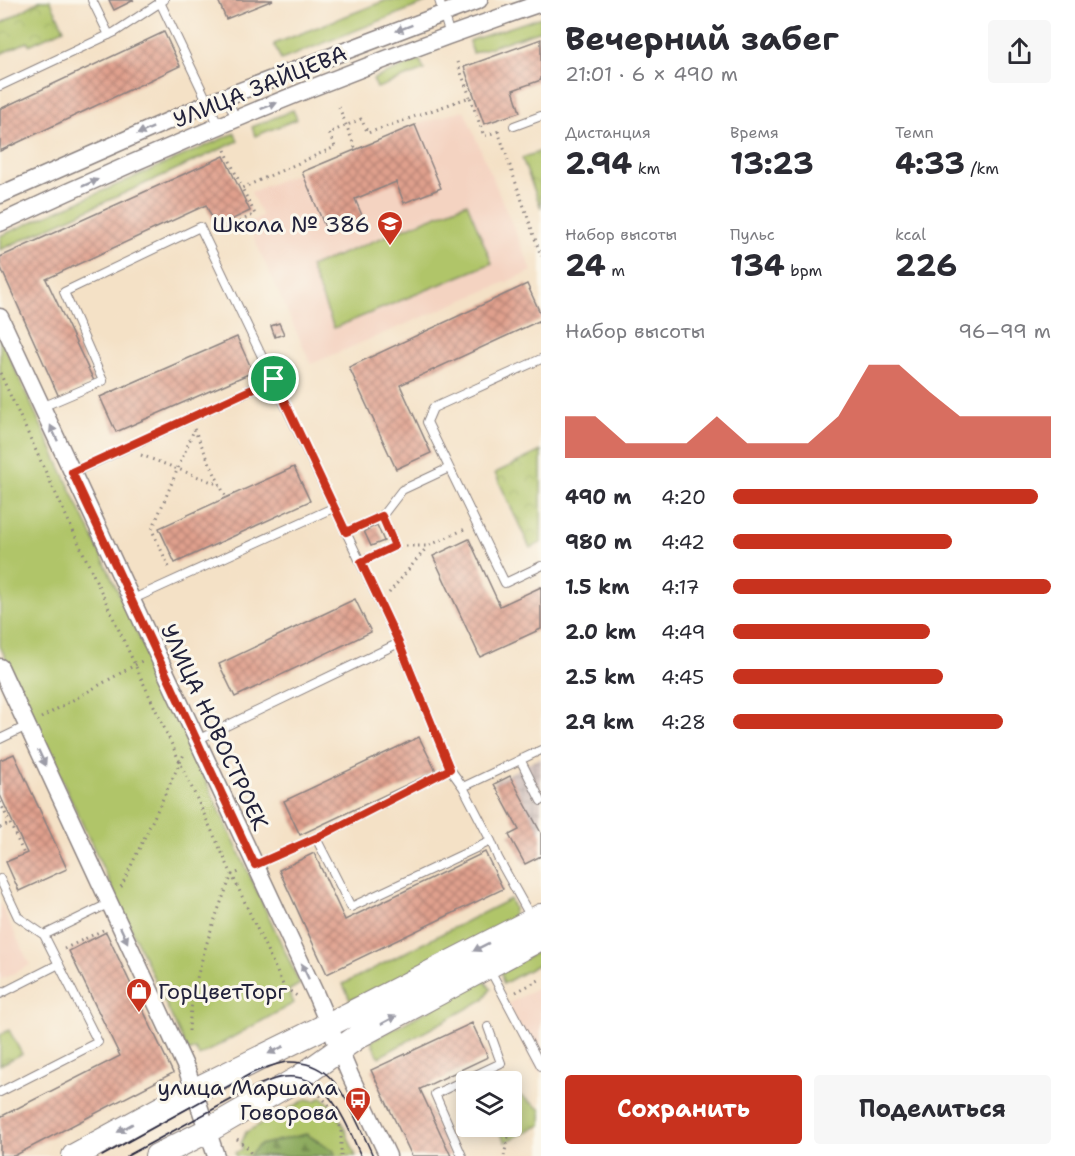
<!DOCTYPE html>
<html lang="ru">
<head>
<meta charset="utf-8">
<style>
  body { margin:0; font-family:"Shantell Sans",sans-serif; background:#f7f7f7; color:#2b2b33; height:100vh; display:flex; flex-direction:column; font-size:22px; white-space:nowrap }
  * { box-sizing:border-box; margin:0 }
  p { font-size:20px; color:#7c7c81 }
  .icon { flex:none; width:33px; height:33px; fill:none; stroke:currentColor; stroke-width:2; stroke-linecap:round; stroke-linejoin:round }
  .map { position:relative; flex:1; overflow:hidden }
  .drawer { display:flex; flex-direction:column; background:#fff; width:534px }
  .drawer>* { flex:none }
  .buttons { position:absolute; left:456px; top:1071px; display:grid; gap:12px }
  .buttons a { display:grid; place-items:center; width:66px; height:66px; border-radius:6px; background:#fff; box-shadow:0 3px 15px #0003; font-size:30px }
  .pin { position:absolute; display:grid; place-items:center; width:51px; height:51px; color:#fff; margin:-26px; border:3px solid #fff; border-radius:50%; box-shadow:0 2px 6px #0007 }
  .round { display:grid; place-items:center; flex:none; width:63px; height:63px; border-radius:6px; background:#f7f7f7 }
  .overview { display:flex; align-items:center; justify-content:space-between; height:102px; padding:0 24px }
  h1 { font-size:33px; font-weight:700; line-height:45px }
  .metrics { display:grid; grid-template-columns:repeat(3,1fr); gap:9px; height:102px; padding:6px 24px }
  .metrics div { display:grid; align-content:center }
  .metrics b { font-size:30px; font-weight:700 }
  .metrics small { font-size:16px; font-weight:400 }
  .metrics p { font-size:16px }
  .chart { height:168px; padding:12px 24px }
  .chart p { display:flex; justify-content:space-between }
  .chart svg { width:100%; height:108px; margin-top:6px; fill:#c8321e; opacity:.7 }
  .cta { display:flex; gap:12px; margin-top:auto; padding:12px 24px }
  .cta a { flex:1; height:69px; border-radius:6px; background:#c8321e; color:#fff; font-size:24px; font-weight:700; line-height:69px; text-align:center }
  .cta a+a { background:#f7f7f7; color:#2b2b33 }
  ul { padding:0 24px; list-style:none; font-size:20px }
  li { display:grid; grid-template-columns:96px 72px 1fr; align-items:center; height:45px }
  li i { height:15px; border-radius:8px; background:#c8321e }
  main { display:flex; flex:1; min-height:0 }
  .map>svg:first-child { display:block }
</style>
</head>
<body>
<main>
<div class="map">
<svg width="541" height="1156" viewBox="0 0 541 1156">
  <defs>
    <pattern id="industrial-grid" width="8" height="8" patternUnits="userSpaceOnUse" patternTransform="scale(1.5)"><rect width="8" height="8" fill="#d0c0bc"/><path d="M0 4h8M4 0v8" fill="none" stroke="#b2a5a2"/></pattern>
    <pattern id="forest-firs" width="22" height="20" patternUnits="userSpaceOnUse" patternTransform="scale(1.5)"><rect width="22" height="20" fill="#8caa5d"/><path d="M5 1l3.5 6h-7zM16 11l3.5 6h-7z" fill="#728a4e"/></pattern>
    <pattern id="park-crowns" width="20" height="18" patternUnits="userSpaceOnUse" patternTransform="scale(1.5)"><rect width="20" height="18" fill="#b0c569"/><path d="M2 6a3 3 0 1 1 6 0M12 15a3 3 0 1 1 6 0" fill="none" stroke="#97a95c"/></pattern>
    <pattern id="building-cross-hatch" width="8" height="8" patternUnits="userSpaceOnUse" patternTransform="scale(1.5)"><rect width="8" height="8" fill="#e0a08d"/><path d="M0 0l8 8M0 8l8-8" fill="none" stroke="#b58274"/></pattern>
  </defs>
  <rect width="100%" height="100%" fill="#fbf7ec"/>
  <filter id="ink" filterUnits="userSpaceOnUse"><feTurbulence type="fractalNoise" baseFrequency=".0167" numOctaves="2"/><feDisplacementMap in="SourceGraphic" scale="12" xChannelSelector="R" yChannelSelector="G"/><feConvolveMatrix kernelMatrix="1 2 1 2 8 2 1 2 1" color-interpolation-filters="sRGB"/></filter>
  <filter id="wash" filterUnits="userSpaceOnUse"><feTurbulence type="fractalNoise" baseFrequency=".008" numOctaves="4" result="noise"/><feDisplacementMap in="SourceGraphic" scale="24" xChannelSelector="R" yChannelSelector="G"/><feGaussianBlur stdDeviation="1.35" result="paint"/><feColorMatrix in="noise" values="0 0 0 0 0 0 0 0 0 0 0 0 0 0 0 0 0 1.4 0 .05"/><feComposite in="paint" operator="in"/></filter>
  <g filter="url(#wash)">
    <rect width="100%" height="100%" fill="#f4e1c6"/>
    <path fill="#f4d3c1" d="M 464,110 L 532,271 L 311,364 L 247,223 L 262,216 L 251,192 L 415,125 Z
      M 0,903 L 30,965 L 0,980 Z
      M 541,986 L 541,1075 L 502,1007 Z"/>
    <path fill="url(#industrial-grid)" d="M 541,757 L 541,856 L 525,864 L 509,835 L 519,830 L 493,782 Z"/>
    <path fill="#b0c569" stroke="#697452" stroke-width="1.5" d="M 387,0 L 430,0 L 430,1 L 281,60 L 274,44 Z
      M 541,17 L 541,30 L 473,53 L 469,41 Z
      M 420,60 L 424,70 L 377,88 L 373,79 Z
      M 293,110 L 297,119 L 255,136 L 252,127 Z
      M 235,133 L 238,141 L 0,250 L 0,236 Z
      M 467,203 L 492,263 L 334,328 L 310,267 Z
      M 0,337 L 300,984 L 288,991 L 294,1003 L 199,1056 L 195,1049 L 188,1052 L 0,646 Z
      M 510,899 L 514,908 L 513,919 L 393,984 L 350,1000 L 343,984 Z
      M 541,950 L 541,963 L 503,984 L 501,971 Z
      M 484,980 L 491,989 L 483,1000 L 379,1057 L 371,1041 Z
      M 322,1097 C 340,1110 347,1136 356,1156 L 236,1156 L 235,1153 L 243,1149 L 241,1144 L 246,1132 L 307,1099 L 315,1101 Z"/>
    <path fill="url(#forest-firs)" stroke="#57664c" stroke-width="1.5" d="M 306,1134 L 334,1151 L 335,1156 L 249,1156 L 259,1145 Z"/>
    <path fill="url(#park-crowns)" stroke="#697452" stroke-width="1.5" d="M 41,0 L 50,0 L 64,29 L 29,45 L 27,42 L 0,54 L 0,24 Z
      M 541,151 L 541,208 L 522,158 Z
      M 541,451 L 541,543 L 530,548 L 495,473 Z
      M 9,1030 L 22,1054 L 0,1065 L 0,1035 Z
      M 512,1095 L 521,1096 L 540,1109 L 541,1112 L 541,1125 L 505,1142 C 499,1128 494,1127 480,1127 L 512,1126 Z"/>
    <g id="blocks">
      <path fill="url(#building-cross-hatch)" d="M 109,0 L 134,0 L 114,10 Z
        M 218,0 L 273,0 L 226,19 Z
        M 164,32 L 180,66 L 0,151 L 0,109 Z
        M 541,39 L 541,80 L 513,90 L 520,112 L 484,124 L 464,67 Z
        M 415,125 L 441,188 L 404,203 L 396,182 L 355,199 L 364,220 L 328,234 L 302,172 Z
        M 224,156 L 250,211 L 216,227 L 206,205 L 46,279 L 94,381 L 59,397 L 0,266 L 0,257 Z
        M 527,284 L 541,315 L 541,320 L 400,385 L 431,453 L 396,469 L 349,367 Z
        M 279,323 L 284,334 L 275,337 L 271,326 Z
        M 237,337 L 253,372 L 116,432 L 100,397 Z
        M 294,467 L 310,501 L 175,563 L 159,528 Z
        M 377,525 L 384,541 L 371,546 L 364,531 Z
        M 469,539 L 500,606 L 541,587 L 541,629 L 480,657 L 433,556 Z
        M 355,599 L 371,632 L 235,697 L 219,664 Z
        M 419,737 L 436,771 L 300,835 L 284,801 Z
        M 14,754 L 67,869 L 19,891 L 6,862 L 27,853 L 0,795 L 0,760 Z
        M 510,776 L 541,833 L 541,856 L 525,864 L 509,835 L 519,830 L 494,784 Z
        M 485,852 L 503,889 L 327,974 L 279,870 L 314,853 L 345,920 Z
        M 106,932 L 173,1073 L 14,1156 L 0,1156 L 0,1117 L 120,1056 L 69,951 Z
        M 472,1023 L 488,1057 L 420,1089 L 451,1156 L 412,1156 L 371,1070 Z"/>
    </g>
  </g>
  <g filter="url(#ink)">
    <use href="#blocks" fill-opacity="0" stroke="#8b8280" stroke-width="1.5"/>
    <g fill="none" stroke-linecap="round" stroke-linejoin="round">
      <defs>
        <path id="service" d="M 92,0 L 109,35
          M 159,0 L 219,126
          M 439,0 L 450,35
          M 0,86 L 115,32 L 164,0
          M 226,96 L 236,119
          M 514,126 L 541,116
          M 541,359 L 433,408 L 427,422 L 505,583 L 541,566
          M 42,407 L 103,381 L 64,292 L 200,227 L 399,643 L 450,769 L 463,787 L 491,841 L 498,858 L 532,919
          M 72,473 L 274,379
          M 346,532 L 382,516 L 402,490 L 449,468
          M 361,562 L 395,546 L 382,516
          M 131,600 L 335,507
          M 0,739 L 27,726
          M 197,740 L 399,643
          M 521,761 L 541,801
          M 463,787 L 541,750
          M 316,838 L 351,907 L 491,841
          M 255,865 L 316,838 L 450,769
          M 0,879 L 18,917 L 44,935 L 98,1042 L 0,1092
          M 44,935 L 110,903
          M 489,968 L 541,1066
          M 0,994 L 59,964
          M 462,1156 L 435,1094 L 501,1063 L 488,1027"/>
        <path id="minor" d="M 0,195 L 209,103 L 479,0
          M 0,223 C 176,141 357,66 541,3
          M 0,317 L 316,995 L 350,1075 L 388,1156
          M 0,667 L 187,1070 L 216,1156"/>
        <path id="secondary" d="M 74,1156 L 195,1090 L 350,1014 L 541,916
          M 157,1156 L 207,1131 L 299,1078 L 360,1035 L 541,938"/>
      </defs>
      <use href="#service" stroke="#8b8280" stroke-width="10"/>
      <use href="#minor" stroke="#8b8280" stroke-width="19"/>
      <use href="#secondary" stroke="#8b8280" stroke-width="26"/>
      <path stroke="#8b8280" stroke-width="3" stroke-dasharray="1.5 4.5" stroke-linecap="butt" d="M 457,62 L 470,97
        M 339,107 L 356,150
        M 498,131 L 541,256
        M 225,150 L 242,188 L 335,147 L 329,133 L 361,119 L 368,133 L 470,97 L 484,136 L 502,130
        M 218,232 L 255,214 L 242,188
        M 0,373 L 284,987 L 297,996
        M 194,429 L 226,498
        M 141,455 L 220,485
        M 406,546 L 428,546 L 465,529
        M 169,567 L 152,530 L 194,430
        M 389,593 L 427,547
        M 41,718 L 142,661
        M 0,802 L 24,854
        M 0,828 L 9,824
        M 121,887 L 185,752
        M 64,949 L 103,930
        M 516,992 L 541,979
        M 189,1031 C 191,983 213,920 232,875 L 239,872
        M 316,1091 L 329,1105 L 341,1128 L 341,1156
        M 503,1126 L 508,1137 L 504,1156
        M 237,1139 L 248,1148 L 252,1156"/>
      <use href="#service" stroke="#fff" stroke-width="8"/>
      <use href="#minor" stroke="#fff" stroke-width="16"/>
      <use href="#secondary" stroke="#fff" stroke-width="24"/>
      <path stroke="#22223b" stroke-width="1.5" d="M 102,1156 L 252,1073 C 264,1069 275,1063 288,1062 C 324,1061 339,1084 353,1113 C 360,1128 367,1142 373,1156
        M 127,1156 L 258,1085 C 266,1082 275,1078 284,1077 C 329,1072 346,1124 361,1156"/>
    </g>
    <defs><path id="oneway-solid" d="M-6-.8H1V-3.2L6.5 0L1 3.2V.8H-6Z" transform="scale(1.5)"/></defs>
    <g fill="#9c9ca7">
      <use href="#oneway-solid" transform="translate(404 28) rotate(159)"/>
      <use href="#oneway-solid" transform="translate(269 106) rotate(-21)"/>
      <use href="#oneway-solid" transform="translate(145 131) rotate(156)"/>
      <use href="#oneway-solid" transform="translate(90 183) rotate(-24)"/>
      <use href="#oneway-solid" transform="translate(54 433) rotate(-115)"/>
      <use href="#oneway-solid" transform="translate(42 758) rotate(65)"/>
      <use href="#oneway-solid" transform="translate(124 935) rotate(65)"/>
      <use href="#oneway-solid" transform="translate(481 947) rotate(153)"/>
      <use href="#oneway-solid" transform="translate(305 971) rotate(-115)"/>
      <use href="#oneway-solid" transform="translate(389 1020) rotate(-28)"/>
      <use href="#oneway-solid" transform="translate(276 1050) rotate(154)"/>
      <use href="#oneway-solid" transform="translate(125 1128) rotate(151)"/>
    </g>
  </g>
  <g fill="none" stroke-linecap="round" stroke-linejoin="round" filter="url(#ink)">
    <defs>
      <path id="route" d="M 274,379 L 346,532 L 382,516 L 395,546 L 361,562 L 399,643 L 450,769 L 316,838 L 255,865 L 72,472 Z"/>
    </defs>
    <use href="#route" stroke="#fff" stroke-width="12"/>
    <use href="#route" stroke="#c8321e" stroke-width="8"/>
  </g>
  <defs>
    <symbol id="school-pin" viewBox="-11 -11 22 30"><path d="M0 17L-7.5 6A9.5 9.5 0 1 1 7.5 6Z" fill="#c8321e" stroke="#fbf7ec"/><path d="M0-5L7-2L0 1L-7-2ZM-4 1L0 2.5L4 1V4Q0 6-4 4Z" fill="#fff"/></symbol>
    <symbol id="shop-pin" viewBox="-11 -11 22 30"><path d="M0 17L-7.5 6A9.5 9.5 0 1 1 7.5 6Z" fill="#c8321e" stroke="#fbf7ec"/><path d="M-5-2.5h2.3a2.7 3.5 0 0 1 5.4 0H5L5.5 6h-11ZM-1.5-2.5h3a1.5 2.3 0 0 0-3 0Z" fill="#fff"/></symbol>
    <symbol id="bus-pin" viewBox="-11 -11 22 30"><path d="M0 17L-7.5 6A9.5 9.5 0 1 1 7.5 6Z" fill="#c8321e" stroke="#fbf7ec"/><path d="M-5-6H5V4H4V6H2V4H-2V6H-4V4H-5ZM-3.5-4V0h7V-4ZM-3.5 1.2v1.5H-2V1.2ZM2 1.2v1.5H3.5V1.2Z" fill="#fff"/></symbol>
  </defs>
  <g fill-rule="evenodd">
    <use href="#school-pin" x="375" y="209" width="30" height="40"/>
    <use href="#shop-pin" x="124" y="976" width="30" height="40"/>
    <use href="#bus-pin" x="343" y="1085" width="30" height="40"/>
  </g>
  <g text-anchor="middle" stroke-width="6" stroke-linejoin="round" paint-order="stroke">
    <g font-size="22" fill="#22223b" stroke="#fbf7ec">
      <text transform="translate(260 86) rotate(-22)" y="8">УЛИЦА ЗАЙЦЕВА</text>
      <text transform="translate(215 727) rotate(65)" y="8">УЛИЦА НОВОСТРОЕК</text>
    </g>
    <g font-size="22" fill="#22223b" stroke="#fbf7ec" text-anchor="end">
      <text x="370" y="232">Школа № 386</text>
      <text x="158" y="999" text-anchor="start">ГорЦветТорг</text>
      <text x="338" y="1095">улица Маршала<tspan x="338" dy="25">Говорова</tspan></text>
    </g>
  </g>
</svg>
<div class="buttons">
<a><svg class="icon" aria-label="layers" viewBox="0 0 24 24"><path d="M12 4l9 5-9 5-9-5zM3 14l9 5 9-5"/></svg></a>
</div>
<div class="pin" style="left:274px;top:379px;background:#1e9e55"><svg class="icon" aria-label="arrive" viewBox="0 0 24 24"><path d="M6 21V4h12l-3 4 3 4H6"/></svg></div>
</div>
<section class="drawer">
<div class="overview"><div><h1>Вечерний забег</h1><p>21:01 · 6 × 490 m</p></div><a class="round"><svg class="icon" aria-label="share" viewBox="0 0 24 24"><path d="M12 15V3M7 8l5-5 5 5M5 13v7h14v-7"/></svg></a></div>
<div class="metrics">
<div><p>Дистанция</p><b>2.94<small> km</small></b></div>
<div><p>Время</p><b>13:23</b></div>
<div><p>Темп</p><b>4:33<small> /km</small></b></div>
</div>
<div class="metrics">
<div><p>Набор высоты</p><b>24<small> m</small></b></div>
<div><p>Пульс</p><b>134<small> bpm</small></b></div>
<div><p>kcal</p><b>226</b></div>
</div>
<div class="chart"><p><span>Набор высоты</span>96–99 m</p>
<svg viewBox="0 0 160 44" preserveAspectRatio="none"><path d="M0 44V27L10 27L20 38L30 38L40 38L50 27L60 38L70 38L80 38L90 27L100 6L110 6L120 17L130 27L140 27L150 27L160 27V44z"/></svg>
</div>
<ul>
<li><b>490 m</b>4:20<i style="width:96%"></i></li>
<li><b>980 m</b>4:42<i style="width:69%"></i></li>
<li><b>1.5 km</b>4:17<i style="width:100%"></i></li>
<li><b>2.0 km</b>4:49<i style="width:62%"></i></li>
<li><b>2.5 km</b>4:45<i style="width:66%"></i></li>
<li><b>2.9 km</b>4:28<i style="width:85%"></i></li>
</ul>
<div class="cta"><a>Сохранить</a><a>Поделиться</a></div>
</section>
</main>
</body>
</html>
